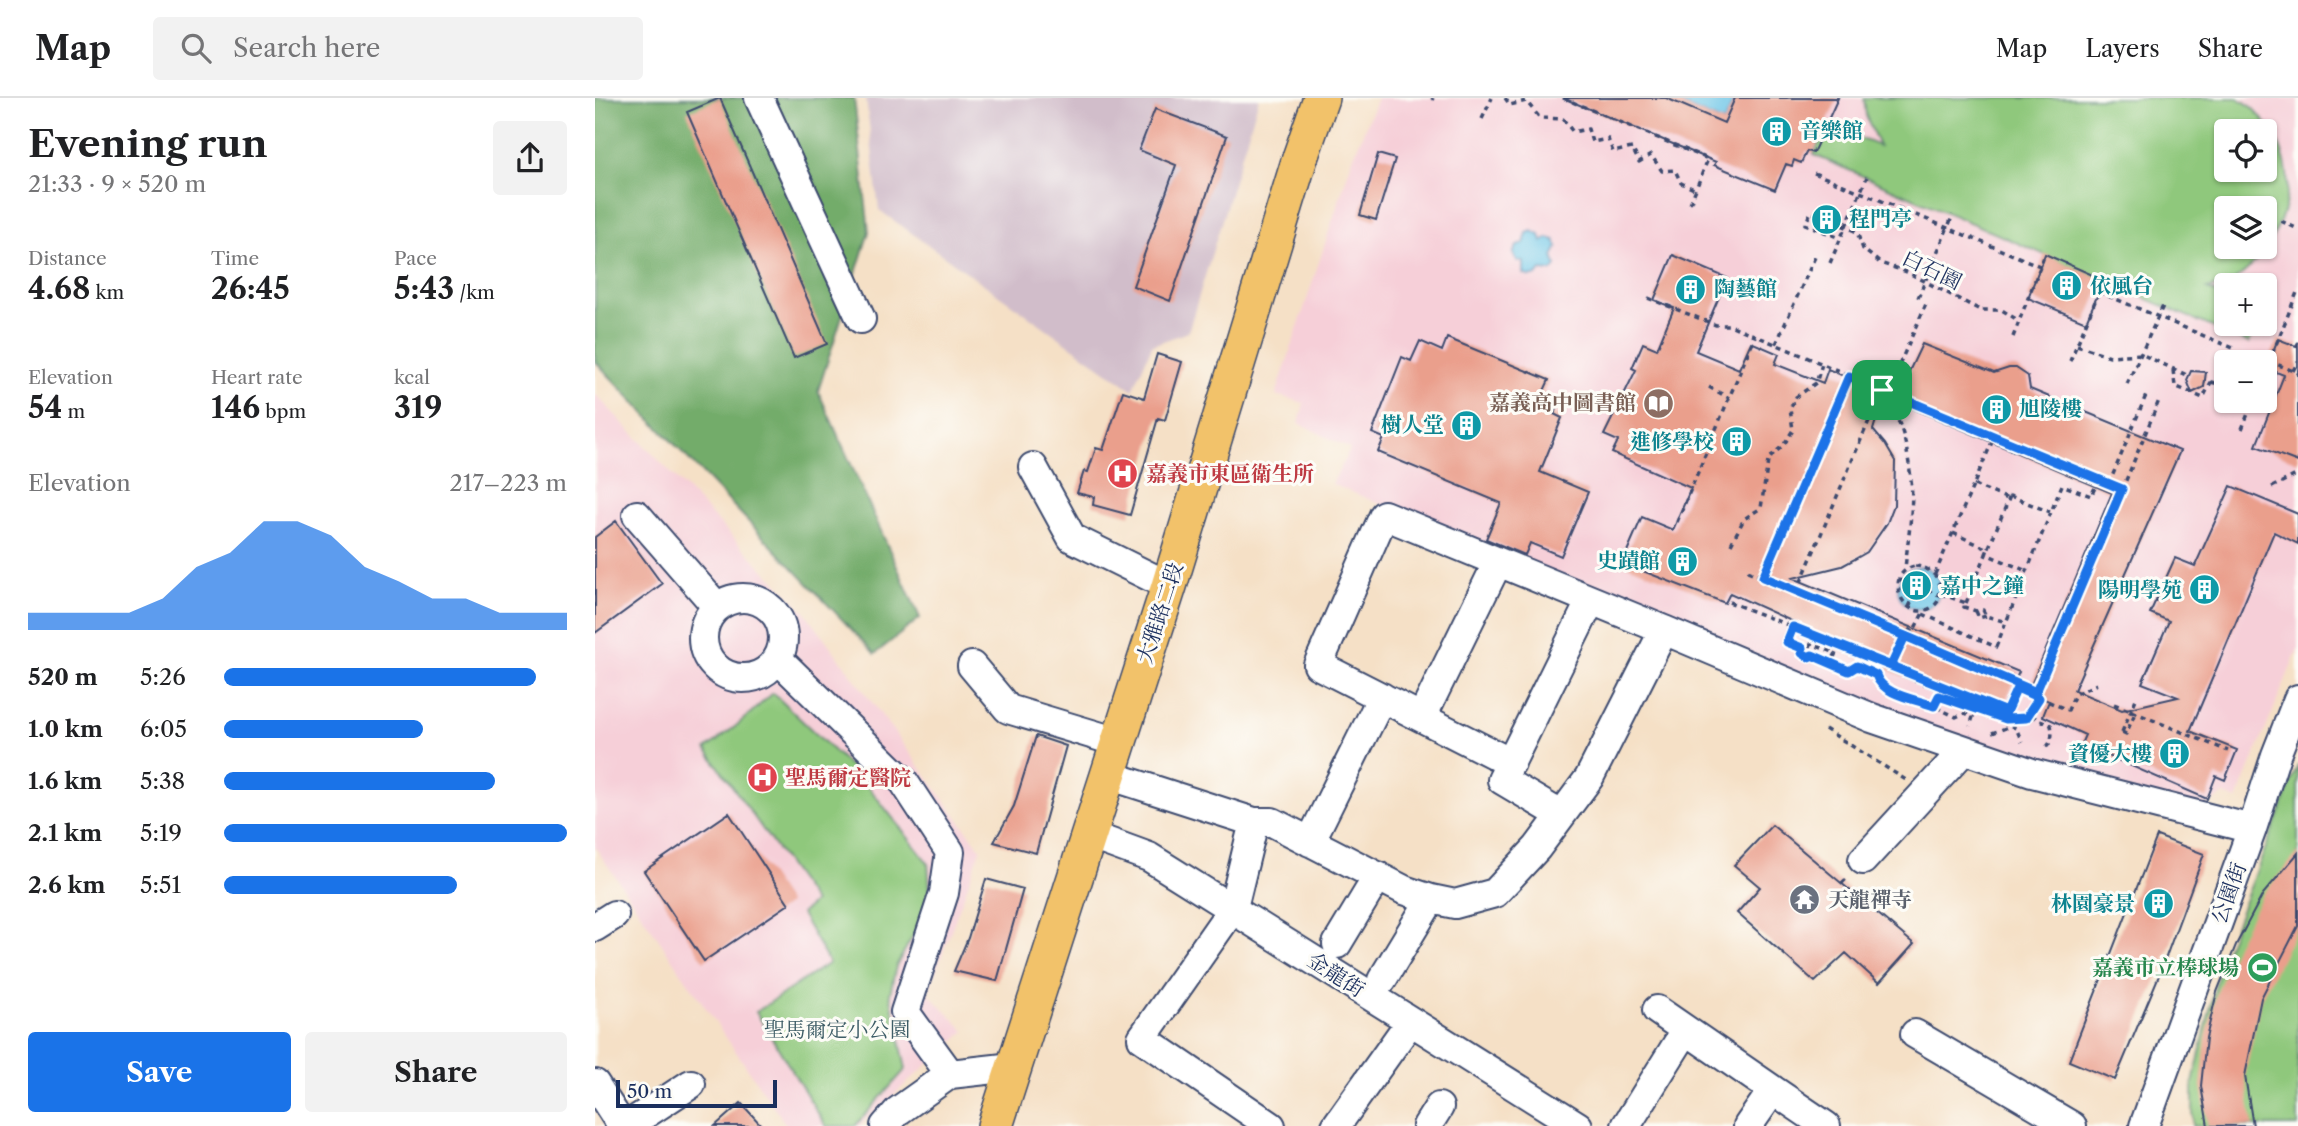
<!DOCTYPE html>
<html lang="en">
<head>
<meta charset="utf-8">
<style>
  body { margin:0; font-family:"Libre Caslon Text","Noto Serif TC",serif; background:#f2f2f2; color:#202124; height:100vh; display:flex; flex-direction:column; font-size:26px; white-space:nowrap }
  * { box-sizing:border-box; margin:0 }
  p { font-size:23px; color:#757577 }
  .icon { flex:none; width:38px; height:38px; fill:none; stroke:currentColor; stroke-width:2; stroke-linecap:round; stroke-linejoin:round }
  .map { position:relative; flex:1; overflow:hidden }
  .drawer { display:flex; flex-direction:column; background:#fff; width:595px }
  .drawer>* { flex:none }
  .controls { position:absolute; left:1619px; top:21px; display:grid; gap:14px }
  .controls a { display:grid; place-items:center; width:63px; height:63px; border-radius:7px; background:#fff; box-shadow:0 2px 5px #0004; font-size:35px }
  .scale { position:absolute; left:21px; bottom:18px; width:161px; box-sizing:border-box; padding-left:7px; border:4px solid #1b2f5e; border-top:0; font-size:19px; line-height:24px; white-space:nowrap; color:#1b2f5e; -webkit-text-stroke:5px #fdfcf7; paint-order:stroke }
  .pin { position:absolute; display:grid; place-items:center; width:60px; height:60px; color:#fff; margin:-30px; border-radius:14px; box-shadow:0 4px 10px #0006 }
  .round { display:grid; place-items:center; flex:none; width:74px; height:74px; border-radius:7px; background:#f2f2f2 }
  .head { display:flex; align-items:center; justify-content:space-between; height:119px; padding:0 28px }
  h1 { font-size:38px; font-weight:700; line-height:52px }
  .metrics { display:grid; grid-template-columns:repeat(3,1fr); gap:10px; height:119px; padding:7px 28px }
  .metrics div { display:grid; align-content:center }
  .metrics b { font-size:30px; font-weight:700 }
  .metrics small { font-size:19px; font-weight:400 }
  .metrics p { font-size:19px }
  .chart { height:196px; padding:14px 28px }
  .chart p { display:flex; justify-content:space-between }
  .chart svg { width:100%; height:126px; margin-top:7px; fill:#1a73e8; opacity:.7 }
  .action { display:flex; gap:14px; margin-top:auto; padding:14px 28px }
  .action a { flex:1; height:80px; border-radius:7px; background:#1a73e8; color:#fff; font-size:28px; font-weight:700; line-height:80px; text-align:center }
  .action a+a { background:#f2f2f2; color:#202124 }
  ul { padding:0 28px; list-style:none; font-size:23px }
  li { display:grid; grid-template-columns:112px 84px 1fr; align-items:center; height:52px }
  li i { height:18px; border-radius:9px; background:#1a73e8 }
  header { display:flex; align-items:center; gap:42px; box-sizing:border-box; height:98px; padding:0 35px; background:#fff; border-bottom:2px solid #e0e0e0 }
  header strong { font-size:33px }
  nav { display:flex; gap:38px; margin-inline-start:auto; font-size:24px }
  .search { width:490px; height:63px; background:#f2f2f2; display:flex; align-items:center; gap:18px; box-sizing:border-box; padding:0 24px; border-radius:7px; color:#757577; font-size:26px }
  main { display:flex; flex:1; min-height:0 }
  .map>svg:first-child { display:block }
</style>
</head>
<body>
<header>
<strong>Map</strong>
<div class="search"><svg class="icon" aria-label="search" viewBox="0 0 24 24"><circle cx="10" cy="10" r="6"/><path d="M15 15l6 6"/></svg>Search here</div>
<nav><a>Map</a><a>Layers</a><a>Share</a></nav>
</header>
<main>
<section class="drawer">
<div class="head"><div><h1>Evening run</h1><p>21:33 · 9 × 520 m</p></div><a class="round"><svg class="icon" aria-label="share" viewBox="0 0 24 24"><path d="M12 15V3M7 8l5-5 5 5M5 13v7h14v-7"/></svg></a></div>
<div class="metrics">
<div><p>Distance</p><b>4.68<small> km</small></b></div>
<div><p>Time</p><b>26:45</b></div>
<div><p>Pace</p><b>5:43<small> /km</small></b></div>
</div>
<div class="metrics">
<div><p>Elevation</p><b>54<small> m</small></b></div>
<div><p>Heart rate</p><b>146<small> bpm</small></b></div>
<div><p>kcal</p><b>319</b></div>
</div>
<div class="chart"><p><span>Elevation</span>217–223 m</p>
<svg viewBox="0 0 160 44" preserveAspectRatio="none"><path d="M0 44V38L10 38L20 38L30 38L40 33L50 22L60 17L70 6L80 6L90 11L100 22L110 27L120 33L130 33L140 38L150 38L160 38V44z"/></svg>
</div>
<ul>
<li><b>520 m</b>5:26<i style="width:91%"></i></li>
<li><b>1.0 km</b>6:05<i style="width:58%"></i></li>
<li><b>1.6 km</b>5:38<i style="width:79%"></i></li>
<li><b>2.1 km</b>5:19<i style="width:100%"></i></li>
<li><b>2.6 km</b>5:51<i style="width:68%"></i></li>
</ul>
<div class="action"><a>Save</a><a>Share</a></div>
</section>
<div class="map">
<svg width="1703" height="1028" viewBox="0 0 1703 1028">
  <rect width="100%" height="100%" fill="#fdfcf7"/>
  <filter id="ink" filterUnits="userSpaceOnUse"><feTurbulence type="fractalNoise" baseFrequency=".0143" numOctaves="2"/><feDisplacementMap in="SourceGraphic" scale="14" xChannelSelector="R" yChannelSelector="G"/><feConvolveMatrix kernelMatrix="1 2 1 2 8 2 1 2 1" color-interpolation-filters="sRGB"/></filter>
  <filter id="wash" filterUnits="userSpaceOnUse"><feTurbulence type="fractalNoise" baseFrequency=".00686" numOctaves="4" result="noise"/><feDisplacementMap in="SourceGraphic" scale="28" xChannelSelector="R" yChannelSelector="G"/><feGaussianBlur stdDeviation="1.57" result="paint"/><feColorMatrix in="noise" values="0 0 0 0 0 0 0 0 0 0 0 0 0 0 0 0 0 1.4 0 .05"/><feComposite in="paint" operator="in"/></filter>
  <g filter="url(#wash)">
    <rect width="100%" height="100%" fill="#f5e0c6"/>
    <path fill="#f6cfd8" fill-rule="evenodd" d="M 782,0 L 1703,0 L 1703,551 L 1642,702 L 1629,697 L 1605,711 L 1441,668 L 1280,612 L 737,386 L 755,351 L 704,325 L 709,305 L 681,297 L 757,62 ZM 1631,33 L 1670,33 L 1670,72 L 1631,72 ZM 1631,110 L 1670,110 L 1670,149 L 1631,149 ZM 1631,187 L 1670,187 L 1670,226 L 1631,226 ZM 1631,264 L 1670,264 L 1670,303 L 1631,303 Z
      M 0,296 L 210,514 L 386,751 L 333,895 L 370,933 L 264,1028 L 192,1028 L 0,749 Z"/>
    <path fill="#d1bdca" d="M 271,0 L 664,0 L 593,234 L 557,247 L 538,292 L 284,112 Z"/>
    <path fill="#8fc87b" stroke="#557c6c" stroke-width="2" fill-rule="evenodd" d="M 1269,0 L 1643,0 C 1655,6 1666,18 1674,29 C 1702,69 1697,114 1668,153 C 1660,164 1650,176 1638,183 C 1631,187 1620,189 1612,191 L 1631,199 L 1631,226 L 1663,226 L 1654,245 L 1219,57 L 1232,27 L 1284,48 L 1271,18 ZM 1631,33 L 1670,33 L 1670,72 L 1631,72 ZM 1631,110 L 1670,110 L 1670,149 L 1631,149 Z
      M 178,595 L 264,677 L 333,765 L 336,806 L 301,868 L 295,896 L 311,971 L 260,1028 L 231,1028 L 161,914 L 234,865 L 206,816 L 219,804 L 111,651 L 141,628 Z
      M 1703,667 L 1703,1028 L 1598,1028 L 1598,985 L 1626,864 Z"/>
    <path fill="#73ac6b" stroke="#476e64" stroke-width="2" d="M 0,0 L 259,0 L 274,134 L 223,293 L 325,520 L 280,556 L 0,263 Z"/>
    <path fill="#69c4e7" stroke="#427aa2" stroke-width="2" d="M 1071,0 L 1140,0 L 1129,25 Z
      M 937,133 L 945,137 L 947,144 L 953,140 L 960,142 L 963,149 L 958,158 L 961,168 L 957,173 L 946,172 L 942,177 L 935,179 L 929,176 L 929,164 L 923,163 L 918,156 L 922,148 L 929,146 L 932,135 Z
      M1303 490a21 21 0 1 1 42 0a21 21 0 1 1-42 0Z"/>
    <g id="blocks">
      <path fill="#ea9f8c" d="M 125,0 L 232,246 L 199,260 L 92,14 Z
        M 968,0 L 1071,0 L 1129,25 L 1140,0 L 1243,0 L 1218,55 L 1212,53 L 1206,65 L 1199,62 L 1197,68 L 1191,66 L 1180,92 L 1119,67 L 1121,64 Z
        M 560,11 L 632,38 L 575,203 L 538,188 L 581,67 L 544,52 Z
        M 783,56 L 800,61 L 781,122 L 765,117 Z
        M 1450,156 L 1509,182 L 1491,224 L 1433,200 Z
        M 1078,157 L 1132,180 L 1101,253 L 1144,271 L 1156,244 L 1184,256 L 1180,266 L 1228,285 L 1233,271 L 1289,296 L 1278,332 L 1290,346 L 1300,363 L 1299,407 L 1292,425 L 1272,454 L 1260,461 L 1247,468 L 1198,480 L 1424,574 L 1404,617 L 1199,534 L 1203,526 L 1135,495 L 1130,505 L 1027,465 L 1047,419 L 1078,432 L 1096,390 L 1017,355 L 1023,343 L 1009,337 L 1041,272 L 1037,270 L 1048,245 L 1062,251 L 1079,210 L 1059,202 Z
        M 852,240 L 954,282 L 948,295 L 965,302 L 959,316 L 967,320 L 945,374 L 993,394 L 966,458 L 935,445 L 930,457 L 891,441 L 906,405 L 783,354 L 789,340 L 777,335 L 807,259 L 816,263 L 825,243 L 847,253 Z
        M 1683,241 L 1701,248 L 1703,244 L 1703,364 L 1661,348 L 1689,277 L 1671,270 Z
        M 1327,246 L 1399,275 L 1414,270 L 1421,270 L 1433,278 L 1435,291 L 1585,353 L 1479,592 L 1527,612 L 1583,599 L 1547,585 L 1574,523 L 1555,515 L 1580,460 L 1600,468 L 1636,388 L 1703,416 L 1703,446 L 1679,434 L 1595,633 L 1642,652 L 1630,682 L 1621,678 L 1612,701 L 1486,646 L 1490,637 L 1448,618 L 1454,603 L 1433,594 L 1517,395 L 1300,303 Z
        M 562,256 L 587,264 L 570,322 L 563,320 L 535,417 L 498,407 L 499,399 L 482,395 L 489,373 L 493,374 L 501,350 L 508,352 L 528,293 L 549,300 Z
        M 1596,273 L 1611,274 L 1609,289 L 1597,295 L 1592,282 Z
        M 21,423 L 67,486 L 0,535 L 0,439 Z
        M 441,638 L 471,648 L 441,755 L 399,744 L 419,708 Z
        M 134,715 L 194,806 L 109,863 L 49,773 Z
        M 1177,727 L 1319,846 L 1284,885 L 1251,855 L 1220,884 L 1142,815 L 1165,789 L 1139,767 Z
        M 1562,738 L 1609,756 L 1565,875 L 1520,982 L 1474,963 Z
        M 1703,755 L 1703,828 L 1666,900 L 1650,978 L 1658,1028 L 1613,1028 L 1606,988 L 1611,940 L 1622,894 L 1641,847 L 1668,796 Z
        M 391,781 L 428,791 L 402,883 L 359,873 L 373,840 Z
        M 146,1005 L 167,1028 L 120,1028 Z"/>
    </g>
  </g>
  <g filter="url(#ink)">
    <use href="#blocks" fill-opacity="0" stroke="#3c4a6e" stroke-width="2"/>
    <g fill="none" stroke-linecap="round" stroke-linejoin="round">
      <defs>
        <path id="minor" d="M 164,0 L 266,221
          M 438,369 L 477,440 L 574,488
          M 42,417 L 122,509
          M108 540a40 40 0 1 1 80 0a40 40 0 1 1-80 0Z
          M 183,561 L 309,684 L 355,754 L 349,795 L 310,914 L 355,976
          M 377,568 L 413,611 L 523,644
          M 827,619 L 903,464
          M 916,665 L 723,567 L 789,417 L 1069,532
          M 513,677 L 659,724
          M 966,717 L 907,682 L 996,502
          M 494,737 L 554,759 L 983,1028
          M 715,744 L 787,599
          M 1268,762 L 1369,652
          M 0,829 L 19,817
          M 742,846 L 783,778
          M 787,882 L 836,801
          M 1062,912 L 1178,992
          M 1320,936 L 1477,1028
          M 0,986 L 27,1028
          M 32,1028 L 96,986
          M 290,1028 L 303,1013 L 355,976 L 418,969
          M 676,1028 L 547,940 L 638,810 L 659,724 L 677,724 L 809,792 L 836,801 L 860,806 L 900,795 L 942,750 L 994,680 L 1069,532 L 1277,620 L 1437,675 L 1657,731
          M 741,1028 L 815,924
          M 832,1028 L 844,1009
          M 1031,1028 L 1091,932
          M 1153,1028 L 1178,992 L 1231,1028
          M 1549,1028 L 1657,731 L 1681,657 L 1703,601"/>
        <path id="major" d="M 400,1028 L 574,488 L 705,60 L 726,0"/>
      </defs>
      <use href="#minor" stroke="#3c4a6e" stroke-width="32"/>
      <use href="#major" stroke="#3c4a6e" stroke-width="38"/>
      <path stroke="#3c4a6e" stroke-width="3.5" stroke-dasharray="5 5" stroke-linecap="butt" d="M 910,0 L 915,7 L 931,3 L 945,20 L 968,21 L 978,34 L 993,31 L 997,44 L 1013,41 L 1018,54 L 1037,50 L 1044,64 L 1056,57 L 1067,73 L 1080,72 L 1086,85 L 1101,92
        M 968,0 L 1113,61 L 1094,108
        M 837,2 L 838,0
        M 887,21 L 897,0
        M 1219,75 L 1445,168
        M 1223,117 L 1216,114 L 1210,126 L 1245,140
        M 1238,123 L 1262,134 L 1268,151 L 1285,165 L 1312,174 L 1385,212 L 1407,212 L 1424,223
        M 1686,123 L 1703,131
        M 1235,165 L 1272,79
        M 1504,194 L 1638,250
        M 1053,200 L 1121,227 L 1135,227 L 1527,392 L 1441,594 L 1148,471
        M 1323,200 L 1358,117
        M 1418,239 L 1450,156
        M 1181,246 L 1220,159
        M 1482,247 L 1515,258 L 1546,256 L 1594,278
        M 1475,263 L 1509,182
        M 1674,263 L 1703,275
        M 1578,272 L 1580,288 L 1608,300 L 1616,284 L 1610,283
        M 1698,273 L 1703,263
        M 1670,274 L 1703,192
        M 1616,284 L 1631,288
        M 1532,286 L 1568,208
        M 1114,289 L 1134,300
        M 1293,295 C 1294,307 1300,314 1304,325 C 1310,339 1313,358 1315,373 C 1320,406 1313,438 1310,471
        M 1647,331 L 1658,303
        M 1514,386 L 1552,295
        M 1379,387 L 1413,401 L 1415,398 L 1455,414
        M 1677,389 L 1703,376
        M 1527,392 L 1565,300
        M 1082,424 L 1160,238
        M 1358,435 L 1393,451 L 1391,456 L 1432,473
        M 1136,446 L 1149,421 L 1166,410 L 1173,363 L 1179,355 L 1188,348 L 1198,332 L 1195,311 L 1201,299 L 1221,285 L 1227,266
        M 1320,468 C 1347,469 1356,504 1331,512 C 1307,520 1288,475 1320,468 Z
        M 1340,476 L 1397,344
        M 1168,479 L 1254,278
        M 1304,482 L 1345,497
        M 1202,493 L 1287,292 L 1297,283 L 1332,204
        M 1346,496 L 1371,505 L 1369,509 L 1381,513 L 1388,512 L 1391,518 L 1411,524
        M 1134,504 L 1198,529 L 1192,544 L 1207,550 L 1207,555 L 1215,559 L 1217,557 L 1254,573 L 1262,568 L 1281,577 L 1284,585 L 1291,591 L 1339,608 L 1361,619 L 1370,615 L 1378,619 L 1375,628
        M 1371,505 L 1415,398
        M 1314,509 L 1331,470
        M 1381,513 L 1384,520 L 1391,518
        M 1328,516 L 1401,549 L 1467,387 L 1496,398 L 1503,383
        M 1198,529 L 1411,614 L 1422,590 L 1473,612 L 1480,596 L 1502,586
        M 1215,549 L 1216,546 L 1241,555 L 1236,565
        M 1297,567 L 1314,531 L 1318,534 L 1328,515
        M 1444,601 L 1435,617 L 1456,627 C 1458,636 1457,646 1449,651
        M 1519,606 L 1633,653
        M 1339,608 L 1344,598 L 1411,621 L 1431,620
        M 1230,631 L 1311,682
        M 1527,634 L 1541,601
        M 1527,634 L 1531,636 L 1540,615
        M 1397,635 L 1416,628 L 1421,630 L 1427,644
        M 1247,785 L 1253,779"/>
      <use href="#minor" stroke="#fff" stroke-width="28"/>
      <use href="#major" stroke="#f2c26a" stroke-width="35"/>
    </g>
  </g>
  <g fill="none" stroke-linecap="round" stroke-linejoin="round" filter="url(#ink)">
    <defs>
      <path id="route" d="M 1287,292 L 1254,278 L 1168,479 L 1310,538 L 1296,568 L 1198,529 L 1192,544 L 1207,550 L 1207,555 L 1214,559 L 1217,557 L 1254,573 L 1262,568 L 1281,577 C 1287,597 1321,601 1339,608 L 1344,598 L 1411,621 L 1431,620 L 1444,600 L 1422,590 L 1411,614 L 1296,568 L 1310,538 L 1441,594 L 1527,391 L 1287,292"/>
    </defs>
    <use href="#route" stroke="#fff" stroke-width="14"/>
    <use href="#route" stroke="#1a73e8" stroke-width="9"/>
  </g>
  <defs>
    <symbol id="building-disc" viewBox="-11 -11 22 22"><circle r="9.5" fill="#0f9aa8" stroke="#fdfcf7"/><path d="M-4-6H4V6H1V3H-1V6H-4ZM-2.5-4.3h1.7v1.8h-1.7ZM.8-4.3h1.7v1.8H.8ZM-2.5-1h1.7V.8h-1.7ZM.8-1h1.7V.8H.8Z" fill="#fff"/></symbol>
    <symbol id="library-disc" viewBox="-11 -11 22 22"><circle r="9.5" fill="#8d6e63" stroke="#fdfcf7"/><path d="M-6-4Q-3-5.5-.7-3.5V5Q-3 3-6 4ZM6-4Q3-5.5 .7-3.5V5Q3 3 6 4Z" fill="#fff"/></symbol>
    <symbol id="hospital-disc" viewBox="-11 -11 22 22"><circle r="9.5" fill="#e0444e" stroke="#fdfcf7"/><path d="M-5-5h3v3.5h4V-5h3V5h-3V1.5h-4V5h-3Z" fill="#fff"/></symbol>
    <symbol id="temple-disc" viewBox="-11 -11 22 22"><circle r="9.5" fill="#6b7280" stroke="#fdfcf7"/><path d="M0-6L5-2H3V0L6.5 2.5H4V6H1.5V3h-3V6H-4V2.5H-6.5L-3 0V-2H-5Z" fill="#fff"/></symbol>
    <symbol id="stadium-disc" viewBox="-11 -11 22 22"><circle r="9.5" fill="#2e9e5b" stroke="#fdfcf7"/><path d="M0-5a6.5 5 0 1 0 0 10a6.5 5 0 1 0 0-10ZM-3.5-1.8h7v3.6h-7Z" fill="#fff"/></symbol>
  </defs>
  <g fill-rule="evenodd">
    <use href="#building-disc" x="1164" y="16" width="35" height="35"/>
    <use href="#building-disc" x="1214" y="104" width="35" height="35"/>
    <use href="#building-disc" x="1454" y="170" width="35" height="35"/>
    <use href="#building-disc" x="1078" y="174" width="35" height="35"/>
    <use href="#library-disc" x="1046" y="288" width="35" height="35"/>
    <use href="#building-disc" x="1384" y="294" width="35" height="35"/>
    <use href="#building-disc" x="854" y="310" width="35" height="35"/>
    <use href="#building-disc" x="1124" y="326" width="35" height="35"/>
    <use href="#hospital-disc" x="510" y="358" width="35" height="35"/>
    <use href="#building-disc" x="1070" y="446" width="35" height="35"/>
    <use href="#building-disc" x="1304" y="470" width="35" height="35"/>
    <use href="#building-disc" x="1592" y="474" width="35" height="35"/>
    <use href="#building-disc" x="1562" y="638" width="35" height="35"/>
    <use href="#hospital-disc" x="150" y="662" width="35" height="35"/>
    <use href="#temple-disc" x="1192" y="784" width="35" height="35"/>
    <use href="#building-disc" x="1546" y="788" width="35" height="35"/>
    <use href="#stadium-disc" x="1650" y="852" width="35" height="35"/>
  </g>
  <g text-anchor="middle" stroke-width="6" stroke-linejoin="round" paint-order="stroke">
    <g font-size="21" font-weight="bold" fill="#0d838f" stroke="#fdfcf7" text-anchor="start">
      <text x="1205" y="40">音樂館</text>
      <text x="1254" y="128">程門亭</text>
      <text x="1495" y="195">依風台</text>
      <text x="1119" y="198">陶藝館</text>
      <text x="1424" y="318">旭陵樓</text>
      <text x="849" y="334" text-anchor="end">樹人堂</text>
      <text x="1119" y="351" text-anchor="end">進修學校</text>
      <text x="1065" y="470" text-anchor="end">史蹟館</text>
      <text x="1345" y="495">嘉中之鐘</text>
      <text x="1587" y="499" text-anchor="end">陽明學苑</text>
      <text x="1557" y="663" text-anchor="end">資優大樓</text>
      <text x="1540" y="813" text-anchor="end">林園豪景</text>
    </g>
    <g font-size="21" fill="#1b2f5e" stroke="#fdfcf7">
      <text transform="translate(1337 172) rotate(26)" y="7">白石園</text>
      <text transform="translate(565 515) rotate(-72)" y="7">大雅路二段</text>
      <text transform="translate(1634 795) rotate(-70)" y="7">公園街</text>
      <text transform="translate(741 877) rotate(33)" y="7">金龍街</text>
    </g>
    <g font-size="21" font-weight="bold" fill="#785e54" stroke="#fdfcf7" text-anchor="end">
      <text x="1041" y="312">嘉義高中圖書館</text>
    </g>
    <g font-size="21" font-weight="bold" fill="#be3a42" stroke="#fdfcf7" text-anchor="start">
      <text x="551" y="383">嘉義市東區衛生所</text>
      <text x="190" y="687">聖馬爾定醫院</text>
    </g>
    <g font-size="21" font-weight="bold" fill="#5b616d" stroke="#fdfcf7" text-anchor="start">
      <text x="1233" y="809">天龍禪寺</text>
    </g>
    <g font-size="21" font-weight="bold" fill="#27864d" stroke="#fdfcf7" text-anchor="end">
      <text x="1644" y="877">嘉義市立棒球場</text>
    </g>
    <g font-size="21" fill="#3e5d67" stroke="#fdfcf7">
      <text x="242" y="939">聖馬爾定小公園</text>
    </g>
  </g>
</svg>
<div class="controls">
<a><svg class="icon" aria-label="locate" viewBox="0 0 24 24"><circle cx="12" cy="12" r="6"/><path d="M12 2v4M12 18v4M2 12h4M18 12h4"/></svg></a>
<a><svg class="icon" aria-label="layers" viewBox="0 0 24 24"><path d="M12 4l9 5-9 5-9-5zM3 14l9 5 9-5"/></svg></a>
<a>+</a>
<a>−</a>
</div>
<div class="scale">50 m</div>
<div class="pin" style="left:1287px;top:292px;background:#1e9e55"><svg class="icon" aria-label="arrive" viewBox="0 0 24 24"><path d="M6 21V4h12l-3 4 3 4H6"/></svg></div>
</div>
</main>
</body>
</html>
